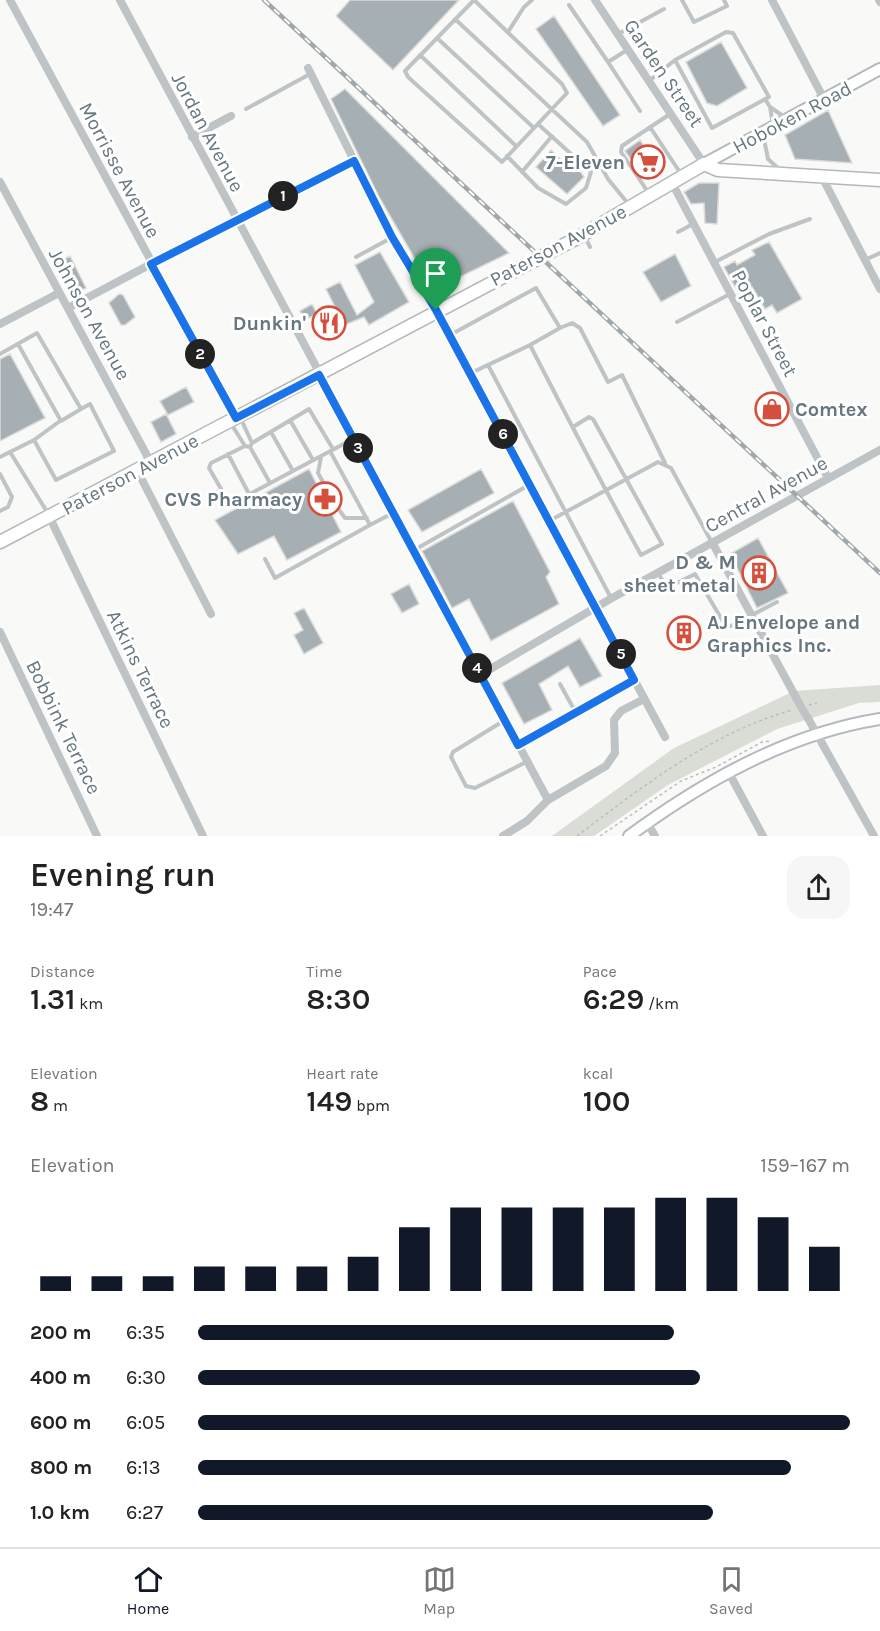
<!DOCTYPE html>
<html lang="en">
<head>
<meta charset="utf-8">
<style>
  body { margin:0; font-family:Karla,sans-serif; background:#f6f6f6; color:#222; height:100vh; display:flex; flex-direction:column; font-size:22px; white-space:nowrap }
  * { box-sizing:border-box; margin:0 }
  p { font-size:20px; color:#767676 }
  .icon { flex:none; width:33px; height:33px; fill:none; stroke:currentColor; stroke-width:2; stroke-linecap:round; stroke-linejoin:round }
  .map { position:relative; height:836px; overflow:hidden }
  .side { display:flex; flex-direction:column; background:#fff; flex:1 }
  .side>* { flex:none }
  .pin { position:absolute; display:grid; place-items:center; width:51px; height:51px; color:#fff; margin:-62px -26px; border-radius:50% 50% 50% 0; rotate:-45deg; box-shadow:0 0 6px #0007 }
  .pin .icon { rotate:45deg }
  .km { position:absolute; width:30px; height:30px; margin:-15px; border-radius:50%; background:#222; color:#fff; font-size:16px; line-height:30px; text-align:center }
  .round { display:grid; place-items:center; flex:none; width:63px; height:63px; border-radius:18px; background:#f6f6f6 }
  .headline { display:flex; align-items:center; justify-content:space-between; height:102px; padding:0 30px }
  h1 { font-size:33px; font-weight:600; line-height:45px }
  .figures { display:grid; grid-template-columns:repeat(3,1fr); gap:9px; height:102px; padding:6px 30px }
  .figures div { display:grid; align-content:center }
  .figures b { font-size:30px; font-weight:600 }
  .figures small { font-size:16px; font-weight:400 }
  .figures p { font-size:16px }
  .chart { height:168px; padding:12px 30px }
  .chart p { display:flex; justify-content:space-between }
  .chart svg { width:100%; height:108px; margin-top:6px; stroke:#111827; stroke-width:6 }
  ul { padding:0 30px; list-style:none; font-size:20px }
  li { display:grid; grid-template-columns:96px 72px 1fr; align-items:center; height:45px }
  li i { height:15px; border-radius:8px; background:#111827 }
  .menu { display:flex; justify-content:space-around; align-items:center; height:84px; border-top:2px solid #e0e0e0; background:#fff; font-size:16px; color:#767676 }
  .menu a { display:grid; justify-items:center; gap:3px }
  .menu .current { color:#111827 }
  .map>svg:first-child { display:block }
</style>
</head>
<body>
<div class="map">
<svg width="880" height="836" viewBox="0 0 880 836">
  <rect width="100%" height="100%" fill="#f9f9f7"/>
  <path fill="#daddd6" d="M 880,685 L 880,702 L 859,703 L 777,729 L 668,785 L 594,836 L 552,836 L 674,748 L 794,691 Z"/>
  <path fill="#a6afb3" stroke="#dbdbd9" stroke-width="1.5" d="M 350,0 L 459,0 L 393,70 L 336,16 Z
    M 554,16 L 620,115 L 603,126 L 536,29 Z
    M 721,42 L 747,88 L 717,106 L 707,103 L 686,62 Z
    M 345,89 L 509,253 L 433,290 L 379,197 L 331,99 Z
    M 828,110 L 852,163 L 795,159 L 785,135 Z
    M 640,140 L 655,162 L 640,173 L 625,151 Z
    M 551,150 L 574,172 L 578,168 L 584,177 L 567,194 L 536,167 Z
    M 699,183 L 719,183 L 717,224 L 705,223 L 704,203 L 691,204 L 684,192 Z
    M 769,242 L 802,299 L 777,313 L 772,305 L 765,309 L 752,287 L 739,294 L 724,267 L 735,261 L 737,265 L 755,255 L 752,250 Z
    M 380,252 L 409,302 L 369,325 L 364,317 L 325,333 L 318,320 L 337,311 L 326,289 L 340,282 L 357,315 L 374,302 L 355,265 Z
    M 675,254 L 691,286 L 661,302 L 643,272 Z
    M 70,256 L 86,288 L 72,296 L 56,263 Z
    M 119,294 L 123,295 L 135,317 L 125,325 L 121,325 L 109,303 Z
    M 312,304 L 317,314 L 305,320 L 300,311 Z
    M 10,354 L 45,418 L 0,441 L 0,359 Z
    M 186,387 L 194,402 L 168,415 L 160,401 Z
    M 166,414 L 176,434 L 161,442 L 151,422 Z
    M 309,469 L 341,532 L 287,560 L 274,536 L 238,554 L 215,520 Z
    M 481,469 L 494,493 L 422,532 L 408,510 Z
    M 513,501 L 550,572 L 546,577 L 559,604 L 491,641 L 469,599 L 452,608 L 422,551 Z
    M 758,538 L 788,593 L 757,608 L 730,554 Z
    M 409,584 L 419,604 L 402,613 L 391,594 Z
    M 304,608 L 323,643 L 304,654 L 294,635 L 303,630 L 294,613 Z
    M 687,618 L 698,639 L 681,648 L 670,628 Z
    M 580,638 L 602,676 L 580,687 L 568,666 L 539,684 L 552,710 L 524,724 L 502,683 Z"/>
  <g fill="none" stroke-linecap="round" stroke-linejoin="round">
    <defs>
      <path id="secondary" d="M 704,164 L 880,69
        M 629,836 C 704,781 787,734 880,719"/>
      <path id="primary" d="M 0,542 L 577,238 L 704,164 L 718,170 L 880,180"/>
    </defs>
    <use href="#secondary" stroke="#b3b9bd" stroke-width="14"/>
    <use href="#primary" stroke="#b2b8bb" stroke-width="15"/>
    <path stroke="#b9bdbf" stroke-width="1.5" stroke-dasharray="3 3" stroke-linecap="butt" d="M 809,705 L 817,703
      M 577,836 C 643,786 711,733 792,710
      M 600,836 L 681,781 L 716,767 L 762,742 L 771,741"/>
    <path stroke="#bec3c6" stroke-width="4" d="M 474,0 L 405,71 L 408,77 L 502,162 L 567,93 L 562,84 L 474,0
      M 682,0 L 694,22 L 727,6 L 724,0
      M 569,5 L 608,62
      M 455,19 L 587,142 L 608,179 L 630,206
      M 508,32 L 524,7 L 532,0
      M 618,34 L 664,9
      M 437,38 L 534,128
      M 627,50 L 608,62 L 640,111
      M 420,55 L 516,146
      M 649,81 L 675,60 L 726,32 L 733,33 L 769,97 L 712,128 L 675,60
      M 765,99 L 770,107 L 773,125
      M 770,107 L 786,118
      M 246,109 L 310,74
      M 650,127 L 681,174
      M 763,134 L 768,159 L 779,169
      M 507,156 L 538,188 L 566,204 L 586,188 L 591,172 L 538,124
      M 522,172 L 552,136
      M 648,192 L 621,152 L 622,146 L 670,114
      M 678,232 L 693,224
      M 585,237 L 590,247
      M 356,257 L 391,238
      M 865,260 L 880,253
      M 715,262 L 769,234 L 810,219
      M 677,322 L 730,294
      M 450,335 L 536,288 L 560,328 L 572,323 L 580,328 L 608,382 L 622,375 L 665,463
      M 18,344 L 61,421 L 81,409
      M 530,345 L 560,328
      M 0,354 L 37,333 L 81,409 L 90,404 L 114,451 L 56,480 L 34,440 L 0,457
      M 488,365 L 611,598
      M 471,373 L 530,345 C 566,415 603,486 641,555 L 662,544 L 593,419 L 589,417 L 573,427
      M 241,419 L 252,443
      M 290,420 L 313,460
      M 230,422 L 245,446
      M 271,432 L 293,471
      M 34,440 L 60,421
      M 250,447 L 270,483
      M 333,449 L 309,409 L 252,443 L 250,447 L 245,446 L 211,463 L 209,468 L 228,501 L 233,503 L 353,439
      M 330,451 L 370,525 L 393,513
      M 10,452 L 49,515
      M 228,454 L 249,494
      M 321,457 L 318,473 L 334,502
      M 0,474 L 12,497 L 8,507 L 0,511
      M 337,507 L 345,518 L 367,518
      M 549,521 L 658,462 L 671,468 L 711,541
      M 416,549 L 529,485
      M 265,559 L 275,578 L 370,525
      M 658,573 L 667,588 L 695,574 L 725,625 L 731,626 L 777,602
      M 560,684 L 576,713
      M 505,720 L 453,752 L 451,757 L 466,786 L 475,788 L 526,762
      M 519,745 L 634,680"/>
    <path stroke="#bec3c6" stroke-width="8" d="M 10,0 L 236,418
      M 120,0 L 548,800
      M 595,0 L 704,164
      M 772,0 L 825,101
      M 879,0 L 880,2
      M 308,68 L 392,237 L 436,311 L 665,737
      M 192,137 L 231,116
      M 822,177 L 880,289
      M 0,182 L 151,463
      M 672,183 L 828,478
      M 68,308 L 236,219 L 354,161
      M 0,324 L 59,293
      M 137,470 L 211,614
      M 49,516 L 203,836
      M 712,542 L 800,705
      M 0,632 L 97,836
      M 480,675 L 612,598 L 880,450
      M 809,720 L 874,836
      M 728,771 L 763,836
      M 647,822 L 655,836
      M 503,836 L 527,821 L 548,800 L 606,766 L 615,753 L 614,720 L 621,711 L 644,699"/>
    <use href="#secondary" stroke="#fff" stroke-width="10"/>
    <use href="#primary" stroke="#fff" stroke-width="12"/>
    <defs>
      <path id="rail" d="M 264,0 L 880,573"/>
    </defs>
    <use href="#rail" stroke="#a1a8ac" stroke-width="4.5"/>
    <use href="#rail" stroke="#fff" stroke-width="2" stroke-dasharray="7" stroke-linecap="butt"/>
    <path stroke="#bec3c6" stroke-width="8" d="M 800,705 L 809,720"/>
  </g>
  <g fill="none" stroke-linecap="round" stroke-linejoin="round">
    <defs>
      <path id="route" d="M 354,161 L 392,237 L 436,310 L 634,680 L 518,745 L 319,375 L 236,418 L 151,264 Z"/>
    </defs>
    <use href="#route" stroke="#fff" stroke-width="12"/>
    <use href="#route" stroke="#1a73e8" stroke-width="8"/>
  </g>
  <defs>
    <symbol id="supermarket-ring" viewBox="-11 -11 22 22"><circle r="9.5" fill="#fff" stroke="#d4503c" stroke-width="1.5"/><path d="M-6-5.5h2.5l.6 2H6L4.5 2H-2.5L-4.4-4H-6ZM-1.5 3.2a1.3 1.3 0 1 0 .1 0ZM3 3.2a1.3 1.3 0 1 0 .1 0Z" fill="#d4503c"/></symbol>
    <symbol id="restaurant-ring" viewBox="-11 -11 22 22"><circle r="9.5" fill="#fff" stroke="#d4503c" stroke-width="1.5"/><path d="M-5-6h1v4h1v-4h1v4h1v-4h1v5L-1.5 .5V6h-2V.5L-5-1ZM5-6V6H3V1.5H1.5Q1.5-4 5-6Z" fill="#d4503c"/></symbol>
    <symbol id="shop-ring" viewBox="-11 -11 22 22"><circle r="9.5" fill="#fff" stroke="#d4503c" stroke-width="1.5"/><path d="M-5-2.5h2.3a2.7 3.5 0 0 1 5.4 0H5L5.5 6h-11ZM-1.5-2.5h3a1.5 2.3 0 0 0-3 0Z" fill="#d4503c"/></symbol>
    <symbol id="pharmacy-ring" viewBox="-11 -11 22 22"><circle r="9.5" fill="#fff" stroke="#d4503c" stroke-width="1.5"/><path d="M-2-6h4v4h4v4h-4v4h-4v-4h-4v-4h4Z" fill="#d4503c"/></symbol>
    <symbol id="building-ring" viewBox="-11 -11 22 22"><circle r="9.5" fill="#fff" stroke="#d4503c" stroke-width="1.5"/><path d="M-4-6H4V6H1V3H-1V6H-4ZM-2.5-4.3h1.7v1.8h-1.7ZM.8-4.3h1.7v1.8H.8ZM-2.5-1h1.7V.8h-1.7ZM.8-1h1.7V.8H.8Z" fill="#d4503c"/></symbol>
  </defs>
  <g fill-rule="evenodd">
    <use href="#supermarket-ring" x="629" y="143" width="38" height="38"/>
    <use href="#restaurant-ring" x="310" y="304" width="38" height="38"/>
    <use href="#shop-ring" x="753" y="390" width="38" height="38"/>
    <use href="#pharmacy-ring" x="306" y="480" width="38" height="38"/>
    <use href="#building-ring" x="740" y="554" width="38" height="38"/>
    <use href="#building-ring" x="665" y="614" width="38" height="38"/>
  </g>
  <g text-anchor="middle" stroke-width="6" stroke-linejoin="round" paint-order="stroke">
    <g font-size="20" fill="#66777f" stroke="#fff">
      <text transform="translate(664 73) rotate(56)" y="7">Garden Street</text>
      <text transform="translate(792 117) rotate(-28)" y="7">Hoboken Road</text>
      <text transform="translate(208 132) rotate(62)" y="7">Jordan Avenue</text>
      <text transform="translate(120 170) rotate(62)" y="7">Morrisse Avenue</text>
      <text transform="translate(558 245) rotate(-28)" y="7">Paterson Avenue</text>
      <text transform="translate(90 314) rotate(61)" y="7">Johnson Avenue</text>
      <text transform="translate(765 323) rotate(62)" y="7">Poplar Street</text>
      <text transform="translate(130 474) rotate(-28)" y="7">Paterson Avenue</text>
      <text transform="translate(766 494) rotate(-29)" y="7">Central Avenue</text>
      <text transform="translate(141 669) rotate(64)" y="7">Atkins Terrace</text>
      <text transform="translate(64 727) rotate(64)" y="7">Bobbink Terrace</text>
    </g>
    <g font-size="20" font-weight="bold" fill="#66777f" stroke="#fff" text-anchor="end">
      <text x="625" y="169">7-Eleven</text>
      <text x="306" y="330">Dunkin'</text>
      <text x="795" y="416" text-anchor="start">Comtex</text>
      <text x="302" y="506">CVS Pharmacy</text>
      <text x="736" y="569">D &amp; M<tspan x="736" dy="23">sheet metal</tspan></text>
      <text x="707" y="629" text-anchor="start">AJ Envelope and<tspan x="707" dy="23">Graphics Inc.</tspan></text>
    </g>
  </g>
</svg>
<div class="pin" style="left:436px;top:310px;background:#1e9e55"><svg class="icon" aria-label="arrive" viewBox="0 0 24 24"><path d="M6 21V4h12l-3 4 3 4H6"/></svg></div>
<b class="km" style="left:283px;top:196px">1</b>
<b class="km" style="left:200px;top:354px">2</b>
<b class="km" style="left:358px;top:448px">3</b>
<b class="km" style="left:477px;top:668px">4</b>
<b class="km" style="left:621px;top:654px">5</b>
<b class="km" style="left:503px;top:434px">6</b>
</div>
<section class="side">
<div class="headline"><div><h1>Evening run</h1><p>19:47</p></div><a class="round"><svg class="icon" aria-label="share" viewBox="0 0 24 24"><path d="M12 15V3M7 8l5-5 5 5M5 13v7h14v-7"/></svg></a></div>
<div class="figures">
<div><p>Distance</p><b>1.31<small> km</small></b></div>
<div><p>Time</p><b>8:30</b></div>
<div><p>Pace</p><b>6:29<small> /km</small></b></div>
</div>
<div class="figures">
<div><p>Elevation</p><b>8<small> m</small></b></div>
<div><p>Heart rate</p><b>149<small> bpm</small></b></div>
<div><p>kcal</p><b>100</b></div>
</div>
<div class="chart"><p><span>Elevation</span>159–167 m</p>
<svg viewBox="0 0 160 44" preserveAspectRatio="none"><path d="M5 44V38M15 44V38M25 44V38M35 44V34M45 44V34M55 44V34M65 44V30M75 44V18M85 44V10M95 44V10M105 44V10M115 44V10M125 44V6M135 44V6M145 44V14M155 44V26"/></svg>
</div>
<ul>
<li><b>200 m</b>6:35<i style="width:73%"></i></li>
<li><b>400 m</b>6:30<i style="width:77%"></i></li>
<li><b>600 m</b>6:05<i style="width:100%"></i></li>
<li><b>800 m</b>6:13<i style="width:91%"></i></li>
<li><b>1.0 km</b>6:27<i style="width:79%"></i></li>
</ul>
</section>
<nav class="menu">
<a class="current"><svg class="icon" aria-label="home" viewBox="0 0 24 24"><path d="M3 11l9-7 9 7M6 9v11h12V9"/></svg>Home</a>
<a><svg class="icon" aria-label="map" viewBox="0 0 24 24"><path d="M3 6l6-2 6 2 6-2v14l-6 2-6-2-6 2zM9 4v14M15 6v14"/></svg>Map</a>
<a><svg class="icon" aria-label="saved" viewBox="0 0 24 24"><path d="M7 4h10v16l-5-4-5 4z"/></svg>Saved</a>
</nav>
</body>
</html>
